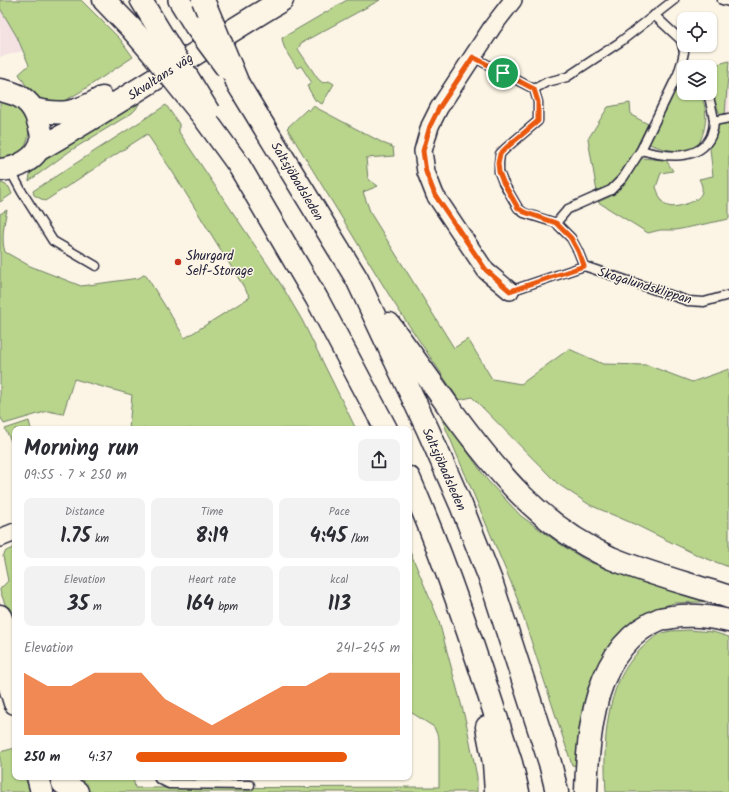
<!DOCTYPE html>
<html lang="en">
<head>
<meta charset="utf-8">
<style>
  body { margin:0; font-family:Kalam,sans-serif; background:#f2f2f3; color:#2b2b33; height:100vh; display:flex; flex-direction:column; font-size:15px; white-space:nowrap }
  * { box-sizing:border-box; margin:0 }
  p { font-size:13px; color:#7c7c81 }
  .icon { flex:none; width:22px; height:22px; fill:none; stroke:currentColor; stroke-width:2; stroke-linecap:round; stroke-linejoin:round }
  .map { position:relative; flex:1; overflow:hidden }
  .sheet { position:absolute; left:12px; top:426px; width:400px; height:354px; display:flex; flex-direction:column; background:#fff; border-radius:8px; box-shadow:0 1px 3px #0004 }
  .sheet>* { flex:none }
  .buttons { position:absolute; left:677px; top:12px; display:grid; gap:8px }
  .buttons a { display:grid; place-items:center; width:40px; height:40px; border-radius:8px; background:#fff; box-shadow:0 1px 3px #0004; font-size:20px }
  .pin { position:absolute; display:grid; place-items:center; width:34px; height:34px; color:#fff; margin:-17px; border:2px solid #fff; border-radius:50%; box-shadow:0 1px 4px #0007 }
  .round { display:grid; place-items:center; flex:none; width:42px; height:42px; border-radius:8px; background:#f2f2f3 }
  .headline { display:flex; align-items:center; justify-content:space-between; height:68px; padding:0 12px }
  h1 { font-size:22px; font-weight:800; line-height:30px }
  .figures { display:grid; grid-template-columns:repeat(3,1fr); gap:6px; height:68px; padding:4px 12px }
  .figures div { display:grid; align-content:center; border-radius:8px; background:#f2f2f3; text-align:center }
  .figures b { font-size:20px; font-weight:800 }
  .figures small { font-size:11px; font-weight:400 }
  .figures p { font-size:11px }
  .chart { height:112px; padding:8px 12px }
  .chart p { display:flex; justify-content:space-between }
  .chart svg { width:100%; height:72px; margin-top:4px; fill:#ea580c; opacity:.7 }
  ul { padding:0 12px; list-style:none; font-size:13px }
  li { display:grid; grid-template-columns:64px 48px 1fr; align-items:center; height:30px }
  li i { height:10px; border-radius:5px; background:#ea580c }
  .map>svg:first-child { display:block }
</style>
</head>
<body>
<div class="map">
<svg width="729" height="792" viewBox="0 0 729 792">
  <rect width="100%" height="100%" fill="#fcf5e5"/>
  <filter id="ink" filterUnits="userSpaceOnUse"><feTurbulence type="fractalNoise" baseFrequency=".025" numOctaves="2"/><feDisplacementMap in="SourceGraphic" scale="8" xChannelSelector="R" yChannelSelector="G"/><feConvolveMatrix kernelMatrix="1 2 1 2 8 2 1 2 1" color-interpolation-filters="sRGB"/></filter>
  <g filter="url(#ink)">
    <path fill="#f4e2e3" d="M 0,8 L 17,37 L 23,51 L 0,57 Z
      M 729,61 L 729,114 L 725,115 Z"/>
    <path fill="#b9d58c" stroke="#6e7c64" d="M 0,0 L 81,0 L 120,39 L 133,57 L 80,92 L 61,103 L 42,100 L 25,84 L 19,74 L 29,65 L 17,37 L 0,8 Z
      M 347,0 L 380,0 L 301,43 L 298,49 L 318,79 L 323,83 L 329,81 L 334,84 L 322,104 L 315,100 L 307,86 L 312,83 L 301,66 L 297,68 C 291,59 283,49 282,38 Z
      M 729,61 L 725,115 L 720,115 L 710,87 L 710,68 L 711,66 Z
      M 677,83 L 684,83 L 684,93 L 699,93 C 710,109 706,132 697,147 C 681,154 665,150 649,144 Z
      M 135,100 L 139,104 L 136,109 L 132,113 L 70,151 L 29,181 L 30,174 L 47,158 L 70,141 Z
      M 0,102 C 26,102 38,135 20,153 C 16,158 6,160 0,162 Z
      M 630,103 L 631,115 L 648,124 C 639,142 623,181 606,190 C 603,191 599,191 597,192 L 588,139 L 608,107 Z
      M 166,105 L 179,124 L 179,132 L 282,286 L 302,320 L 356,429 L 129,429 L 132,395 L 74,379 L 63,414 L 48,411 L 4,424 L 0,416 L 0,214 L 7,210 C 4,223 1,240 5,252 L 30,266 L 81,286 L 139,278 L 145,274 L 185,338 L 250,297 L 172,171 L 147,134 L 45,201 L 34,195 L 33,191 Z
      M 313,106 L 385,144 L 393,147 L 394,156 L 366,158 L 368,179 L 378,186 L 363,192 L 371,214 L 454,348 L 468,339 L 492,379 L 521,384 L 569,349 L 603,364 L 647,365 L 692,382 L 729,369 L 729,567 L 697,555 L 634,524 L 590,505 L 558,484 L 472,397 L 459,400 L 394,303 L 287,128 L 305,111 L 307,109 L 309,111 Z
      M 729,123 L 729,219 L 676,230 L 660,230 L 648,233 L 598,202 L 611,196 L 622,185 L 640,158 L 666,160 L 673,171 L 661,173 L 656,187 C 658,192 660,200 664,204 C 671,209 679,206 686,204 C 699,200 707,193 699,179 L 713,176 L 710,149 L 718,125 Z
      M 2,183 L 9,187 L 12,194 L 0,202 L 0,184 Z
      M 438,410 L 488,481 L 521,516 L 563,546 L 587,561 L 617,572 L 719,601 L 674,603 L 652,610 L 631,623 L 612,641 L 598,664 L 591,687 L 578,766 L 572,765 L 515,592 Z
      M 29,421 L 31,429 L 15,429 L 15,449 L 5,429 Z
      M 13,548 L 15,551 L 15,629 L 0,591 L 0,589 L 8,581 L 3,556 L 6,551 Z
      M 409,549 L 438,618 L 466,722 L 477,777 L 477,792 L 89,792 L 81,784 L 77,777 L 133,777 L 135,788 L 439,787 L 439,739 L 434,727 L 409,711 Z
      M 688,630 L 713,632 L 729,637 L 729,792 L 606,792 C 603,744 604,685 641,649 C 648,642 657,634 666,632 C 673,630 681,631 688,630 Z
      M 15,748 L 15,777 L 26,777 L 30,792 L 0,792 L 0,752 Z"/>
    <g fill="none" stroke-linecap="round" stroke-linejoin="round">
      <defs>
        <path id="service" d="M 674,0 L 620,42 L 567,77 L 547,82 L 534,89 L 538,102 L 538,121 L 506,148 L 500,154 L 499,163 L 499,172 L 503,182 L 518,208 L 524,213 L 556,223 L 571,238 L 578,251 L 584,266 L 688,301 L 704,302 L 729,295
          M 722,0 L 729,2
          M 473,57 L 534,89
          M 714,121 L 729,118
          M 641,150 C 664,157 699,162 711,136 C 713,131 714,126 714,121 C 713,112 710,102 708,93
          M 10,170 L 22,192 L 53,241 L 96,266
          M 556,223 L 568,209 L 611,190 L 623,178 L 641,150 L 678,74 L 682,61 L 684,52 L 681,40 L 654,15
          M 510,291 L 584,266
          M 158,777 L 159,779 L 169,784 L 250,785"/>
        <path id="minor" d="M 510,291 L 486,271 L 435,195 L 426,172 L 423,151 L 430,126 L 439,108 L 493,26 L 513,0
          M 0,538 L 15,532"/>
        <path id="tertiary" d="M 141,0 L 166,41
          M 179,0 L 195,26"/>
        <path id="secondary" d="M 0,90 C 9,92 18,94 25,100 C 32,106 36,113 38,121 C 40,127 42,134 42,139 C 39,158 17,169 0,170
          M 33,109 C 62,116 77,113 102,98
          M 38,150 C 121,103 200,49 282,0
          M 0,616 L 15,654
          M 0,655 L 15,703
          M 38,777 L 42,792
          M 63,783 L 77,792"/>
        <path id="motorway" d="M 104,0 L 131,28 L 150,50
          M 238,84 L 357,279 L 428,430 L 461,505 L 491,581 L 550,763 L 557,792
          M 203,116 L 238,164 L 317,299 L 386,429
          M 389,324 C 409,351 429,379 449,407 C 495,470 538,525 611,558 C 649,574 690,584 729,597
          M 409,478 C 450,571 480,667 511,763 L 518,792
          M 487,727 L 494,763 L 496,792
          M 586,792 C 588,731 594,646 660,619 C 663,618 668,618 672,617 C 692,614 709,616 729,621"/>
      </defs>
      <use href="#service" stroke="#22223b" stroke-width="11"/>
      <use href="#minor" stroke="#22223b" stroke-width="20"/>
      <use href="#tertiary" stroke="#22223b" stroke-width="24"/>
      <use href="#secondary" stroke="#22223b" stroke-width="25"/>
      <use href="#motorway" stroke="#22223b" stroke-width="25"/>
      <use href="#service" stroke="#fcf5e5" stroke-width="8"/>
      <use href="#minor" stroke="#fcf5e5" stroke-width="17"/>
      <use href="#tertiary" stroke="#fcf5e5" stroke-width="21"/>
      <use href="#secondary" stroke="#fcf5e5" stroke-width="22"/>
      <use href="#motorway" stroke="#fcf5e5" stroke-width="22"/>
      <defs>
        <path id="tertiary-bridge" d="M 195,26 L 227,69
          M 166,41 L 209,112"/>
        <path id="motorway-bridge" d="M 203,0 L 238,84
          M 150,50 L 203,116"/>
      </defs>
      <use href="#tertiary-bridge" stroke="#22223b" stroke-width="24" stroke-linecap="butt"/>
      <use href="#motorway-bridge" stroke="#22223b" stroke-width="25" stroke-linecap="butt"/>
      <use href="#tertiary-bridge" stroke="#fcf5e5" stroke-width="21"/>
      <use href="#motorway-bridge" stroke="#fcf5e5" stroke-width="22"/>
    </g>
  </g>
  <g fill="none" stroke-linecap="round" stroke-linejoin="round" filter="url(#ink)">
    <defs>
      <path id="route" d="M 473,57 L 534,89 L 538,102 L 538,121 L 506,148 L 500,154 L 498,163 L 499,172 L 503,182 L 518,208 L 524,212 L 556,223 L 571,238 L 578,251 L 584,266 L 510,291 L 486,270 L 435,195 L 426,172 L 423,151 L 430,126 L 439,108 Z"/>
    </defs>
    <use href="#route" stroke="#fff" stroke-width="8"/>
    <use href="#route" stroke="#ea580c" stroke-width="5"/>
  </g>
  <circle fill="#c8321e" stroke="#fcf5e5" stroke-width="1.5" cx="178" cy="262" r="4"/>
  <g text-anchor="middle" stroke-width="3" stroke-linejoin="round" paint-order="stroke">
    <g font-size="13" fill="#22223b" stroke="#fcf5e5">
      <text transform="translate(160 76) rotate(-33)" y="5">Skvaltans väg</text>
      <text transform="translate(298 181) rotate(59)" y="5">Saltsjöbadsleden</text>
      <text transform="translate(645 285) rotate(17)" y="5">Skogalundsklippan</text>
      <text transform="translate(445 469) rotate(66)" y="5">Saltsjöbadsleden</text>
    </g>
    <g font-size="13" fill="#22223b" stroke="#fcf5e5" text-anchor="start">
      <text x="186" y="260">Shurgard<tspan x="186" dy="15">Self-Storage</tspan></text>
    </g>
  </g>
</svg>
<div class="buttons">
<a><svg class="icon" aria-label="locate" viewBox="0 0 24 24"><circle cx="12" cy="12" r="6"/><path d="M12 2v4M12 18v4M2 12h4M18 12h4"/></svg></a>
<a><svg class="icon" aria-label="layers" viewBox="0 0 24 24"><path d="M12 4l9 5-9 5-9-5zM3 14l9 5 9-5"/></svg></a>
</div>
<div class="pin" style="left:503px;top:73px;background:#1e9e55"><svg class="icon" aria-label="arrive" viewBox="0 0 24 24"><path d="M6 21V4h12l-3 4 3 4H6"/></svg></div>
<section class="sheet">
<div class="headline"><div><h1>Morning run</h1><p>09:55 · 7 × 250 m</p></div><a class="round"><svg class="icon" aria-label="share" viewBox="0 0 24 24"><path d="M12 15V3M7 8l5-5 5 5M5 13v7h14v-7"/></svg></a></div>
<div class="figures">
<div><p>Distance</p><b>1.75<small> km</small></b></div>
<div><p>Time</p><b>8:19</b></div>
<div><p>Pace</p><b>4:45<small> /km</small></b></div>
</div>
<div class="figures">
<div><p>Elevation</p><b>35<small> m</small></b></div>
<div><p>Heart rate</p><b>164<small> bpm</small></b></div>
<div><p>kcal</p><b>113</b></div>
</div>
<div class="chart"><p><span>Elevation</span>241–245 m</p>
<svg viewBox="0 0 160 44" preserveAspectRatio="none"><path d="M0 44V6L10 14L20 14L30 6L40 6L50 6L60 22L70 30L80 38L90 30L100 22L110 14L120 14L130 6L140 6L150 6L160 6V44z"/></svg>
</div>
<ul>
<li><b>250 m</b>4:37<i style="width:80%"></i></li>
</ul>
</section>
</div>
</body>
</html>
